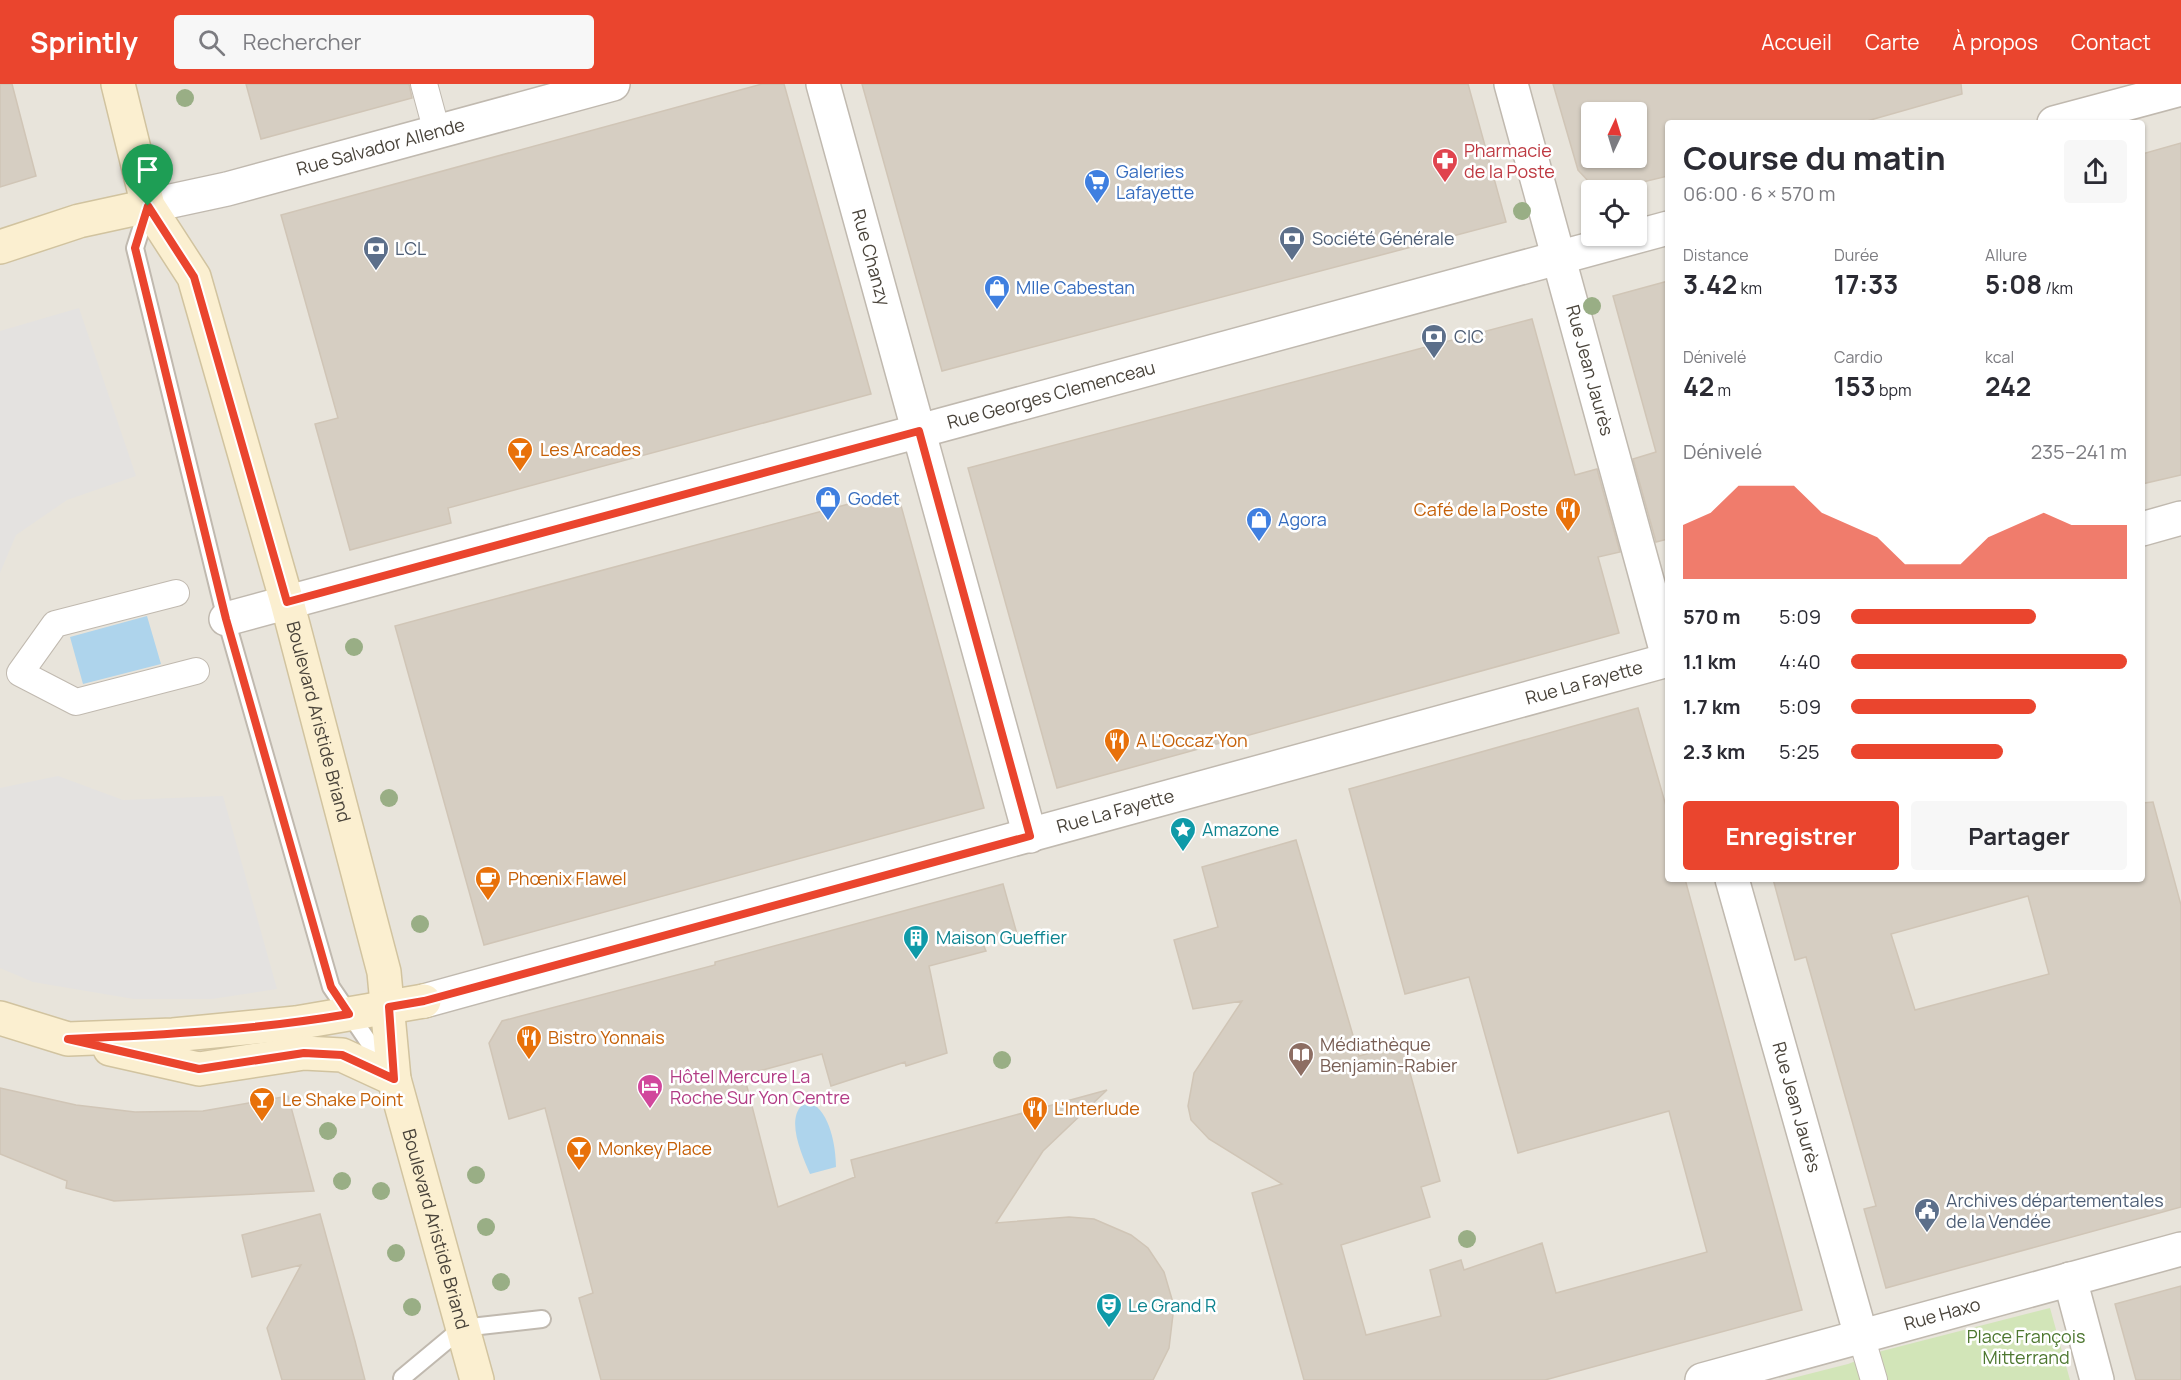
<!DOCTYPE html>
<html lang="fr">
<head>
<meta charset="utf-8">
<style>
  body { margin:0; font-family:Manrope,sans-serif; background:#f7f7f7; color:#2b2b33; height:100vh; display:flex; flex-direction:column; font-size:22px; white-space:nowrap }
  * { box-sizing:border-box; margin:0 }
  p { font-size:20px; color:#7c7c81 }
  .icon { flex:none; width:33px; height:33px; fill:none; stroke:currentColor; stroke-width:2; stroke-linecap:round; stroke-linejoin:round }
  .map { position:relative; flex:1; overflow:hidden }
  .drawer { position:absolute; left:1665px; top:36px; width:480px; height:762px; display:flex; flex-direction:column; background:#fff; border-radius:6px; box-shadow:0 2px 4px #0004 }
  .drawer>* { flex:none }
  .needle { width:39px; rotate:4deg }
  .tools { position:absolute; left:1581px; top:18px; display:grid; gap:12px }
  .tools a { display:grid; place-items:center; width:66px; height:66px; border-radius:6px; background:#fff; box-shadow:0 2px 4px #0004; font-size:30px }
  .pin { position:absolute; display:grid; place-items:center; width:51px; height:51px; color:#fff; margin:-62px -26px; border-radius:50% 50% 50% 0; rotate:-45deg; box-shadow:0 0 6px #0007 }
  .pin .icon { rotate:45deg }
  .round { display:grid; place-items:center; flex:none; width:63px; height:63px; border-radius:6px; background:#f7f7f7 }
  .head { display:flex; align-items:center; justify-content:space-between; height:102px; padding:0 18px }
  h1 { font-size:33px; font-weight:700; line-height:45px }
  .stats { display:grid; grid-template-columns:repeat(3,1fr); gap:9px; height:102px; padding:6px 18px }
  .stats div { display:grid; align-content:center }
  .stats b { font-size:26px; font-weight:700 }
  .stats small { font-size:16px; font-weight:400 }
  .stats p { font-size:16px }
  .chart { height:168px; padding:12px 18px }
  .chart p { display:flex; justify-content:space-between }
  .chart svg { width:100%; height:108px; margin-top:6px; fill:#ea452e; opacity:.7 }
  .button { display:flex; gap:12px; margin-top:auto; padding:12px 18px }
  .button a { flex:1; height:69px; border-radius:6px; background:#ea452e; color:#fff; font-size:24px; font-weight:700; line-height:69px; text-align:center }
  .button a+a { background:#f7f7f7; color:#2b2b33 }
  ul { padding:0 18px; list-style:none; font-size:20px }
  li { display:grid; grid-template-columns:96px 72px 1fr; align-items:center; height:45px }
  li i { height:15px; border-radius:8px; background:#ea452e }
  header { display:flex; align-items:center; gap:36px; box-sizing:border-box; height:84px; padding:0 30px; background:#ea452e; color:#fff }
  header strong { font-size:28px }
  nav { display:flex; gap:33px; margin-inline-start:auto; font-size:21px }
  .search { width:420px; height:54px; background:#f7f7f7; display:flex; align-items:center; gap:15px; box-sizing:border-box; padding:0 21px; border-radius:6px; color:#7c7c81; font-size:22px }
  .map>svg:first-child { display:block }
</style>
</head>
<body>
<header>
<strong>Sprintly</strong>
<div class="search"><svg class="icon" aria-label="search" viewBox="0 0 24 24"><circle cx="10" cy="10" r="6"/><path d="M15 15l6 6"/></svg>Rechercher</div>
<nav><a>Accueil</a><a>Carte</a><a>À propos</a><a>Contact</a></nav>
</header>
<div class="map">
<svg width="2181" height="1296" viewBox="0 0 2181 1296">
  <rect width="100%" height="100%" fill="#f5f2ec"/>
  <path fill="#e8e4db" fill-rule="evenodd" d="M 0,0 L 2181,0 L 2181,1296 L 0,1296 ZM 1592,28 L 1636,28 L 1636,74 L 1592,74 ZM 1668,39 L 2142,39 L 2142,795 L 1668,795 ZM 1592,106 L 1636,106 L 1636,152 L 1592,152 Z"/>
  <path fill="#d2e5b8" d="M 2050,1224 L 2070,1296 L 1785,1296 L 1848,1280 L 1882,1267 Z"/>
  <path fill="#e4e2e0" d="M 79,224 L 136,392 L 67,416 L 16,451 L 0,489 L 0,247 Z
    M 58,692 L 123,716 L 223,712 L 277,905 L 212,915 L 134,915 L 33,898 L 0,884 L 0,704 Z"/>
  <path fill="#aed4ec" d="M 147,532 L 161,580 L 83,600 L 70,553 Z
    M 811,1019 C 830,1028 836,1063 836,1083 L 810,1090 C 802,1071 786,1037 802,1021 Z"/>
  <path fill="#d6cec2" stroke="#d0c5b6" stroke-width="1.5" fill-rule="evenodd" d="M 0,0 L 12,0 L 36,92 L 0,103 Z
    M 246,0 L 409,0 L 412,14 L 261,55 Z
    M 762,0 L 784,0 L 871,310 L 448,424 L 451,439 L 350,466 L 315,340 L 338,334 L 281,131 Z
    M 862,0 L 1468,0 L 1506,138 L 942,287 Z
    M 1553,0 L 1961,0 L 1962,10 L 1860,39 L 1668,39 L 1668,92 L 1614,105 L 1601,104 L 1589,98 L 1578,86 ZM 1592,28 L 1636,28 L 1636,74 L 1592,74 Z
    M 2181,59 L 2181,391 L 2142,400 L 2142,70 Z
    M 1668,197 L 1668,455 L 1656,458 L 1633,375 L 1656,368 L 1613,212 Z
    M 1532,235 L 1575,391 L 1597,385 L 1620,468 L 1598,473 L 1619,549 L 1057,704 L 968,384 Z
    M 897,407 L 984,724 L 484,861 L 395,542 Z
    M 1638,624 L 1668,729 L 1668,795 L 1685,795 L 1802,1226 L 1545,1296 L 1304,1296 L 1252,1109 L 1282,1100 L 1209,1055 L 1191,1036 L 1188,1022 L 1194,989 L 1242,917 L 1193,925 L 1174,856 L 1218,843 L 1202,783 L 1296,756 L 1359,972 L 1402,960 L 1440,1097 L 1421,1103 L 1430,1133 L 1341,1161 L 1366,1251 L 1441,1232 L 1430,1186 L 1461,1176 L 1464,1186 L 1542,1159 L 1556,1209 L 1707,1168 L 1669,1027 L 1518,1069 L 1469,893 L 1405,910 L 1349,705 Z
    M 2153,718 L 2181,821 L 2181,1123 L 1886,1204 L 1864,1125 L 1876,1122 L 1806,873 L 1795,876 L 1773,795 L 2142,795 L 2142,719 ZM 2028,812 L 2049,890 L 1915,926 L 1891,850 Z
    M 1003,800 L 1017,850 L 983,860 L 986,867 L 929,882 L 947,969 L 906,982 L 905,978 L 831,1002 L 822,970 L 744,991 L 778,1123 L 855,1093 L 851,1076 L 1107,1006 L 1043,1067 L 996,1139 L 1069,1133 L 1094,1135 L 1131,1151 L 1148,1164 L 1164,1188 L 1174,1222 L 1169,1264 L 1153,1296 L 601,1296 L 579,1214 L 593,1209 L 545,1024 L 509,1035 L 489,959 L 502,937 L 715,881 L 715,878 Z
    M 0,1004 L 76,1021 L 135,1028 L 203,1027 L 288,1012 L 314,1107 L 114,1117 L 66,1104 L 67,1097 L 0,1070 Z
    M 320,1130 L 355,1257 L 365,1296 L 282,1296 L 267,1244 L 301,1181 L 252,1193 L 242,1151 Z
    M 2181,1202 L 2181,1296 L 2136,1296 L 2115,1220 Z"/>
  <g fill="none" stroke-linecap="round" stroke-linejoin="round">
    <defs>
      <path id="service" d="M 148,123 L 135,164 L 226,535 L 331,903 L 387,985
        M 402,1294 L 462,1244 L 542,1235"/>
      <path id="pedestrian" d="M 424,0 L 437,48
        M 176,509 L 55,540 L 20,589 L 76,618 L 196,587
        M 1861,1252 L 1874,1296"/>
      <g id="minor">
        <path id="s1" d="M 823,0 L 1030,752"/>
        <path id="s2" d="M 1511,0 L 1668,573"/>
        <path d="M 2054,39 L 2181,5"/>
        <path id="s3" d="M 226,535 L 1668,144"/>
        <path id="s4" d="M 1732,795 L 1861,1252"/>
        <path d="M 2070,1195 L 2097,1296"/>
        <path id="s5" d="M 1702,1296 L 2181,1165"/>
      </g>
      <g id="tertiary">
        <path id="s6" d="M 148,122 L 227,105 L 613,0"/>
        <path d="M 2142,445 L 2181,434"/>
        <path id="s7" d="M 424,917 L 1668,576"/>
      </g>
      <g id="secondary">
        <path id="s8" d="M 118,0 L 148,122 L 194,193 L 287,518 L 384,888 L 394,995 L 477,1296"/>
        <path d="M 0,163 L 79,137 L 148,122"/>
        <path d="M 0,934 L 68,955 L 173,951 L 296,939 L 424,917"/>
        <path d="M 110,965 L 199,985 L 304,969 L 342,971 L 394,995"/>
      </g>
    </defs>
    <use href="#service" stroke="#c0b9af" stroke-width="20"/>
    <use href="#pedestrian" stroke="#c0b9af" stroke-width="28"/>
    <use href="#minor" stroke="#c0b9af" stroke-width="36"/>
    <use href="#tertiary" stroke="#c0b9af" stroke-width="36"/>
    <use href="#secondary" stroke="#d1c39f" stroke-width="36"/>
    <use href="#service" stroke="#fff" stroke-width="16"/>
    <use href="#pedestrian" stroke="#fff" stroke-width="26"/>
    <use href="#minor" stroke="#fff" stroke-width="33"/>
    <use href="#tertiary" stroke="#fff" stroke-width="33"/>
    <use href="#secondary" stroke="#fbefd0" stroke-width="33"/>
  </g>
  <g fill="#99ae85">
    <circle cx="185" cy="14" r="9"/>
    <circle cx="1522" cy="127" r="9"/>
    <circle cx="1592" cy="222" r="9"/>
    <circle cx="354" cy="563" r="9"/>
    <circle cx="389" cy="714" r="9"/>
    <circle cx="420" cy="840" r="9"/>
    <circle cx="1002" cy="976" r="9"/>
    <circle cx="328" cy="1047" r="9"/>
    <circle cx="476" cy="1091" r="9"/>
    <circle cx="342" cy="1097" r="9"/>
    <circle cx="381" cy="1107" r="9"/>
    <circle cx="486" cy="1143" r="9"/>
    <circle cx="1467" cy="1155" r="9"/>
    <circle cx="396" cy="1169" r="9"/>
    <circle cx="501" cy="1198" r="9"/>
    <circle cx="412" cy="1223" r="9"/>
  </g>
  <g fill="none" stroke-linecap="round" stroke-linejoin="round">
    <defs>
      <path id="route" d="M 148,122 L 194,193 L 287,518 L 919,347 L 1030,752 L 424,917 L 389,923 L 394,995 L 342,971 L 304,969 L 199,985 L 68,955 C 162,951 256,946 349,930 L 331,903 L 226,535 L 135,164 Z"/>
    </defs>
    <use href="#route" stroke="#fff" stroke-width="12"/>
    <use href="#route" stroke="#ea452e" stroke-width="8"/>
  </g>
  <defs>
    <symbol id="pharmacy-pin" viewBox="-11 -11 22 30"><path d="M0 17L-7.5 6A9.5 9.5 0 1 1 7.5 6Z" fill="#e0444e" stroke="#fff"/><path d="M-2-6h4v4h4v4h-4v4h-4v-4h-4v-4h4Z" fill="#fff"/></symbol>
    <symbol id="supermarket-pin" viewBox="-11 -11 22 30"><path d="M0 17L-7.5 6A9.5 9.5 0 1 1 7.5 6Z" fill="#3f7fe0" stroke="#fff"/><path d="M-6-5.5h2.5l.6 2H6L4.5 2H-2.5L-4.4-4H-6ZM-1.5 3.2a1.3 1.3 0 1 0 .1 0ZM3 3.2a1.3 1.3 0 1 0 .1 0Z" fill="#fff"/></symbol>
    <symbol id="bank-pin" viewBox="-11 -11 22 30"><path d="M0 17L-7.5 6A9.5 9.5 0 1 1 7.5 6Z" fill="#5c6f8a" stroke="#fff"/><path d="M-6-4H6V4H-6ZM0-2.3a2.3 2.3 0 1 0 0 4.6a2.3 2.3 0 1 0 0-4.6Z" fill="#fff"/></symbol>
    <symbol id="shop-pin" viewBox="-11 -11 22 30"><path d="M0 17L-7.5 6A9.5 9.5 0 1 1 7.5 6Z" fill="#3f7fe0" stroke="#fff"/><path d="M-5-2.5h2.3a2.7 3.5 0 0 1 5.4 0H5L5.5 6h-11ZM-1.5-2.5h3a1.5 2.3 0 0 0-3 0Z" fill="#fff"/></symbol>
    <symbol id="bar-pin" viewBox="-11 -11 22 30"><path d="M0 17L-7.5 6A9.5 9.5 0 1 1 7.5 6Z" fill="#e8710a" stroke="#fff"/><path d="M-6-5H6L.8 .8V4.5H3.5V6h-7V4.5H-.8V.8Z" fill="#fff"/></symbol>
    <symbol id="restaurant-pin" viewBox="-11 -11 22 30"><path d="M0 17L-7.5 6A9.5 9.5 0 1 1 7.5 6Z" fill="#e8710a" stroke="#fff"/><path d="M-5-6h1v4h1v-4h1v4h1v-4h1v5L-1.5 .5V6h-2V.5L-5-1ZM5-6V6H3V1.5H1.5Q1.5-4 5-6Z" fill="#fff"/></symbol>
    <symbol id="sight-pin" viewBox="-11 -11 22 30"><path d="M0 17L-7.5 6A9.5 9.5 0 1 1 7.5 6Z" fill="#0f9aa8" stroke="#fff"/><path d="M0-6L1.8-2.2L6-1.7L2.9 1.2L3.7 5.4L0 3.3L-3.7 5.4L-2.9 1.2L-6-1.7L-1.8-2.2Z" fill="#fff"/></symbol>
    <symbol id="cafe-pin" viewBox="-11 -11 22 30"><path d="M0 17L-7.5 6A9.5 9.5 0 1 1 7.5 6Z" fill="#e8710a" stroke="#fff"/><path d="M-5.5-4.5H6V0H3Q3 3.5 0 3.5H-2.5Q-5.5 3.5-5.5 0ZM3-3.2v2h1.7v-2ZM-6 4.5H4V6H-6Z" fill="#fff"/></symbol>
    <symbol id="building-pin" viewBox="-11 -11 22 30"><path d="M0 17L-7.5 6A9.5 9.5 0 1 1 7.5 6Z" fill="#0f9aa8" stroke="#fff"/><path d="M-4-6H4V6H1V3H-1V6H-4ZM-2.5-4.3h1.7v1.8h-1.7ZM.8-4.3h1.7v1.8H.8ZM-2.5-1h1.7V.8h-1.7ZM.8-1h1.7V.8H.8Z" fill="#fff"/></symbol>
    <symbol id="library-pin" viewBox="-11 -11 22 30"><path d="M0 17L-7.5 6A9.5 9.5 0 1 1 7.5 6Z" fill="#8d6e63" stroke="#fff"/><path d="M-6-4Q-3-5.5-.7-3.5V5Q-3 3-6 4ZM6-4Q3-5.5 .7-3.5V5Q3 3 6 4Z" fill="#fff"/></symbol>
    <symbol id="hotel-pin" viewBox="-11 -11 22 30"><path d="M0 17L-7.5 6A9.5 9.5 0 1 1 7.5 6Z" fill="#d1479c" stroke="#fff"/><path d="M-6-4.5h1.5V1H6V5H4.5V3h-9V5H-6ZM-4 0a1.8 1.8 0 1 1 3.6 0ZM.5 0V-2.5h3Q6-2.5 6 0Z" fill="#fff"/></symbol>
    <symbol id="civic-pin" viewBox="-11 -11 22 30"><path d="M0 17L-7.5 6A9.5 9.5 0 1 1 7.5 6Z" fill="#5c6f8a" stroke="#fff"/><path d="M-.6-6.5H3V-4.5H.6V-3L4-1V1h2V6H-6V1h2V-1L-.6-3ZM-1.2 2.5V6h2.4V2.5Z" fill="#fff"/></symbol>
    <symbol id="theatre-pin" viewBox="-11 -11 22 30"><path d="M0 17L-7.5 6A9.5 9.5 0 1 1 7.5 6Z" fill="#0f9aa8" stroke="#fff"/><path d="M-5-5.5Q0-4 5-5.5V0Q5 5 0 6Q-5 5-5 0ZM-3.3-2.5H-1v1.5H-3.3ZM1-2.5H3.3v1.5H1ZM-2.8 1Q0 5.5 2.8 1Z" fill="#fff"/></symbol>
  </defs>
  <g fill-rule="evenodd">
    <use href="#pharmacy-pin" x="1430" y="62" width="30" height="40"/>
    <use href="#supermarket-pin" x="1082" y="83" width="30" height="40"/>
    <use href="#bank-pin" x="1277" y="140" width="30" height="40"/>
    <use href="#bank-pin" x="361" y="150" width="30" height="40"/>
    <use href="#shop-pin" x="982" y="189" width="30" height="40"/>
    <use href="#bank-pin" x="1419" y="238" width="30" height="40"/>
    <use href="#bar-pin" x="505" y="351" width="30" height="40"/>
    <use href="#shop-pin" x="813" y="400" width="30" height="40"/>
    <use href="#restaurant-pin" x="1553" y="411" width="30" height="40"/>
    <use href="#shop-pin" x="1244" y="421" width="30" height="40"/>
    <use href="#restaurant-pin" x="1102" y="642" width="30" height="40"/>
    <use href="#sight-pin" x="1168" y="731" width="30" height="40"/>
    <use href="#cafe-pin" x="473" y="780" width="30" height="40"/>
    <use href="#building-pin" x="901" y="839" width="30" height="40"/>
    <use href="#restaurant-pin" x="514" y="939" width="30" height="40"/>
    <use href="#library-pin" x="1286" y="956" width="30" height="40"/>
    <use href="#hotel-pin" x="635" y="988" width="30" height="40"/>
    <use href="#bar-pin" x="247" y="1001" width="30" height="40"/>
    <use href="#restaurant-pin" x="1020" y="1010" width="30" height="40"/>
    <use href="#bar-pin" x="564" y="1050" width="30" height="40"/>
    <use href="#civic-pin" x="1912" y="1112" width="30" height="40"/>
    <use href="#theatre-pin" x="1094" y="1207" width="30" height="40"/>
  </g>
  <g text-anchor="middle" stroke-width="5" stroke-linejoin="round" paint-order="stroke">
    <g font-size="18" fill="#49433a" stroke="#fff">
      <text dy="6" stroke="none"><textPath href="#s6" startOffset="240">Rue Salvador Allende</textPath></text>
      <text dy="6" stroke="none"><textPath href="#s1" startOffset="180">Rue Chanzy</textPath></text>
      <text dy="6" stroke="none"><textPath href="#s2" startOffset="297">Rue Jean Jaurès</textPath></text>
      <text dy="6" stroke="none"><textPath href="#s3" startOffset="855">Rue Georges Clemenceau</textPath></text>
      <text dy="6" stroke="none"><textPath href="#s7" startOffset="1203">Rue La Fayette</textPath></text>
      <text dy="6" stroke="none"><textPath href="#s8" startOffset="672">Boulevard Aristide Briand</textPath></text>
      <text dy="6" stroke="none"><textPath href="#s7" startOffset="717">Rue La Fayette</textPath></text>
      <text dy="6" stroke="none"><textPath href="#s4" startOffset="237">Rue Jean Jaurès</textPath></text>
      <text dy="6" stroke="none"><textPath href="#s8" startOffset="1194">Boulevard Aristide Briand</textPath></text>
      <text dy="6" stroke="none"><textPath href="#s5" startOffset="249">Rue Haxo</textPath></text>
    </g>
    <g font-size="18" fill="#be3a42" stroke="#fff" text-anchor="start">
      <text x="1464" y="73">Pharmacie<tspan x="1464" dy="21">de la Poste</tspan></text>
    </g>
    <g font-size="18" fill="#366cbe" stroke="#fff" text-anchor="start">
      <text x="1116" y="94">Galeries<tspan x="1116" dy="21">Lafayette</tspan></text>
      <text x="1016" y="210">Mlle Cabestan</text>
      <text x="848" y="421">Godet</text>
      <text x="1278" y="442">Agora</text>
    </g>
    <g font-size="18" fill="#4e5e75" stroke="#fff" text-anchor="start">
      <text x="1312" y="161">Société Générale</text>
      <text x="395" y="171">LCL</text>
      <text x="1454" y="259">CIC</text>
      <text x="1946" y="1123">Archives départementales<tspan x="1946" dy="21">de la Vendée</tspan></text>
    </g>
    <g font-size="18" fill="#c56008" stroke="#fff" text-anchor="start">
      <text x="540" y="372">Les Arcades</text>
      <text x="1548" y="432" text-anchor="end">Café de la Poste</text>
      <text x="1136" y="663">A L'Occaz'Yon</text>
      <text x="508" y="801">Phœnix Flawel</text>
      <text x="548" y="960">Bistro Yonnais</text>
      <text x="282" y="1022">Le Shake Point</text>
      <text x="1054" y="1031">L'Interlude</text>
      <text x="598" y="1071">Monkey Place</text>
    </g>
    <g font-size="18" fill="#0d838f" stroke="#fff" text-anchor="start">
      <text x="1202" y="752">Amazone</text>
      <text x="936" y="860">Maison Gueffier</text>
      <text x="1128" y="1228">Le Grand R</text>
    </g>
    <g font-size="18" fill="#785e54" stroke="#fff" text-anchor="start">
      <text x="1320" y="967">Médiathèque<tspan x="1320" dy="21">Benjamin-Rabier</tspan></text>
    </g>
    <g font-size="18" fill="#b23c85" stroke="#fff" text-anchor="start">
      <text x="670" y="999">Hôtel Mercure La<tspan x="670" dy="21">Roche Sur Yon Centre</tspan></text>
    </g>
    <g font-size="18" fill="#4d7730" stroke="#fff">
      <text x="2026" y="1259">Place François<tspan x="2026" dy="21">Mitterrand</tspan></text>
    </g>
  </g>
</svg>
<div class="tools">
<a><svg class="needle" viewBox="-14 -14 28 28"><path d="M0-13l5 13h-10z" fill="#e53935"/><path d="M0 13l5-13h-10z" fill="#7c7c81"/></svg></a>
<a><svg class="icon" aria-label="locate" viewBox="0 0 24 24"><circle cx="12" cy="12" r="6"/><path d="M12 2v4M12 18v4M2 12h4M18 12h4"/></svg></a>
</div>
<div class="pin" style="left:148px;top:122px;background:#1e9e55"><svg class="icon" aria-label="arrive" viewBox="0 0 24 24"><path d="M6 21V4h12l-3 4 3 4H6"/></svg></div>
<section class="drawer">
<div class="head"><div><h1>Course du matin</h1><p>06:00 · 6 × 570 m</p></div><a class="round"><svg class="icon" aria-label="share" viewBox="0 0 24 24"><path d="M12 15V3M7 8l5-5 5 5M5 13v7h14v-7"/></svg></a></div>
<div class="stats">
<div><p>Distance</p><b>3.42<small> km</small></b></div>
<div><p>Durée</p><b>17:33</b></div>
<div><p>Allure</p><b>5:08<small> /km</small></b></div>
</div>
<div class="stats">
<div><p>Dénivelé</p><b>42<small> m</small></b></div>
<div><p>Cardio</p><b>153<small> bpm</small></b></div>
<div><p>kcal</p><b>242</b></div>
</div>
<div class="chart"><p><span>Dénivelé</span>235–241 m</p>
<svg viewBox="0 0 160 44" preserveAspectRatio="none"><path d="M0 44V22L10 17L20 6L30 6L40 6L50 17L60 22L70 27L80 38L90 38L100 38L110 27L120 22L130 17L140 22L150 22L160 22V44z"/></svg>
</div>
<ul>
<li><b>570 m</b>5:09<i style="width:67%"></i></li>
<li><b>1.1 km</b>4:40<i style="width:100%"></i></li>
<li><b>1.7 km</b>5:09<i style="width:67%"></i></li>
<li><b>2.3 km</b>5:25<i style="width:55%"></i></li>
</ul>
<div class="button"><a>Enregistrer</a><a>Partager</a></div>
</section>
</div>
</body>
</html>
